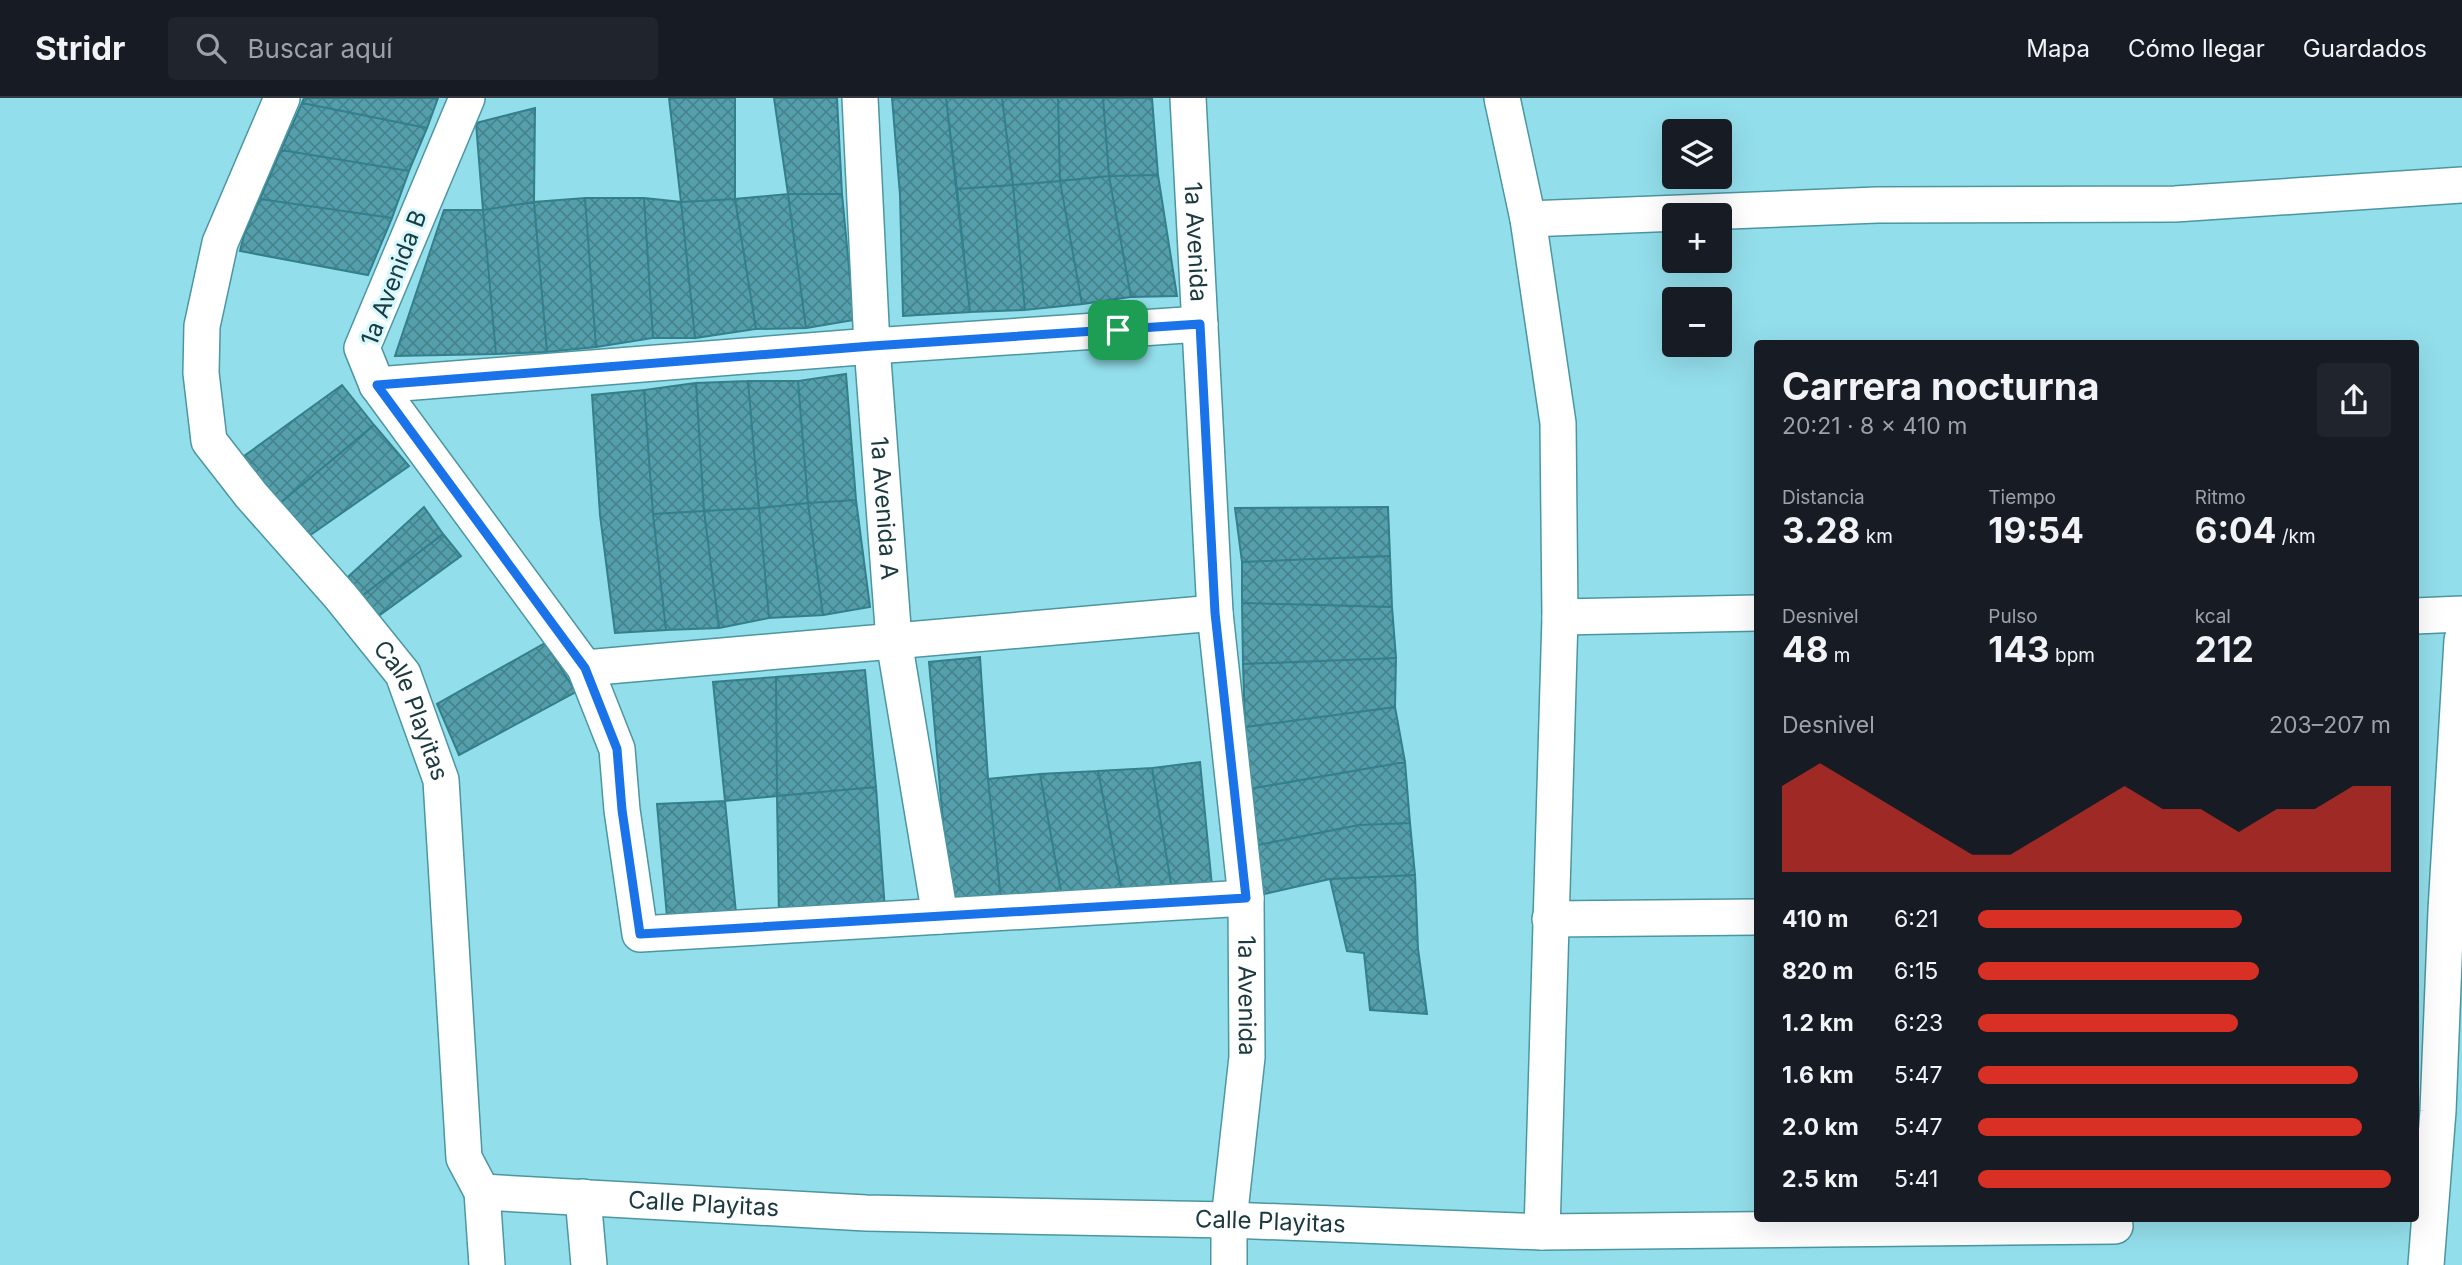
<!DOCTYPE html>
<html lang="es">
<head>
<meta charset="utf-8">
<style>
  body { margin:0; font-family:Inter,sans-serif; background:#20242c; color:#f1f3f6; height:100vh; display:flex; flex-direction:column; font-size:26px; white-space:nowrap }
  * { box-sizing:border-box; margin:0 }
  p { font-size:23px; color:#9ea1a6 }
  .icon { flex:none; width:38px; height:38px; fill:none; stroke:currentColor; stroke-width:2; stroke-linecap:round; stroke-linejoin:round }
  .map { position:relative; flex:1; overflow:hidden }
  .panel { position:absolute; left:1754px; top:242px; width:665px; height:882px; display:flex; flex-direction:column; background:#171b24; border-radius:7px; box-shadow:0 7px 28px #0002 }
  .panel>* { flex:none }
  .tools { position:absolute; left:1662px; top:21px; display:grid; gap:14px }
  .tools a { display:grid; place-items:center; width:70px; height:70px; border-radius:7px; background:#171b24; box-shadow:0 7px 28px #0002; font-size:35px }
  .pin { position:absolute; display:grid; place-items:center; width:60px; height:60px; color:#fff; margin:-30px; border-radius:14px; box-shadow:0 4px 10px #0006 }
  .round { display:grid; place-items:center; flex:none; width:74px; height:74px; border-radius:7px; background:#20242c }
  .summary { display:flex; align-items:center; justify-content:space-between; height:119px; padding:0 28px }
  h1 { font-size:38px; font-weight:700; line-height:52px }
  .metrics { display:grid; grid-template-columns:repeat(3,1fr); gap:10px; height:119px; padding:7px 28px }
  .metrics div { display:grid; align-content:center }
  .metrics b { font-size:35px; font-weight:700 }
  .metrics small { font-size:19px; font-weight:400 }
  .metrics p { font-size:19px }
  .chart { height:196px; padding:14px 28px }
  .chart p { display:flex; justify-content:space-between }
  .chart svg { width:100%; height:126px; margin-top:7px; fill:#d93025; opacity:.7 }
  ul { padding:0 28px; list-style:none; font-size:23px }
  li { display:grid; grid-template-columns:112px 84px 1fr; align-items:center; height:52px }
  li i { height:18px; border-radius:9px; background:#d93025 }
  header { display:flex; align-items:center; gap:42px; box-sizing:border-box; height:98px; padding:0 35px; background:#171b24; border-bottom:2px solid #363941 }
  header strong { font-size:33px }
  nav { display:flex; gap:38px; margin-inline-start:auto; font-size:24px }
  .search { width:490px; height:63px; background:#20242c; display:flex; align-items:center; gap:18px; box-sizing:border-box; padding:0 24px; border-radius:7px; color:#9ea1a6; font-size:26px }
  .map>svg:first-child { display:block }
</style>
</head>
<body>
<header>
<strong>Stridr</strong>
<div class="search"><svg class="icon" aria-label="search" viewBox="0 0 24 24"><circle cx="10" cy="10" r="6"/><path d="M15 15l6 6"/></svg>Buscar aquí</div>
<nav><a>Mapa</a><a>Cómo llegar</a><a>Guardados</a></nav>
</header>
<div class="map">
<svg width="2462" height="1167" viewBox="0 0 2462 1167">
  <defs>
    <pattern id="building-cross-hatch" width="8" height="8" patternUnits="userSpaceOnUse" patternTransform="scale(1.75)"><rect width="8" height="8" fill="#559fac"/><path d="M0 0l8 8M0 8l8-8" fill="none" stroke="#46838d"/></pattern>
  </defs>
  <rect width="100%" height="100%" fill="#93deeb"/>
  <path fill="url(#building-cross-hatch)" stroke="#337f8b" stroke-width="2" d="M 304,0 L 438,0 L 427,30 L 302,5 Z
    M 669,0 L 735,0 L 735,101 L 681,104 Z
    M 774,0 L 837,0 L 842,96 L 788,96 Z
    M 892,0 L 946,0 L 970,214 L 903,218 L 900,97 Z
    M 946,0 L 1002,0 L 1013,87 L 957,91 Z
    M 1002,0 L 1058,0 L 1060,83 L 1013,87 Z
    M 1058,0 L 1103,0 L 1109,78 L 1060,83 Z
    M 1103,0 L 1152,0 L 1158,77 L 1109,78 Z
    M 302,5 L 427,30 L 409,73 L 281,52 Z
    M 535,10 L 534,104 L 483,112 L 476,25 Z
    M 281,52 L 409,73 L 392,120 L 260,101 Z
    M 1158,77 L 1177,198 L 1131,199 L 1109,78 Z
    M 1109,78 L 1131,199 L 1082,206 L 1060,83 Z
    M 1060,83 L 1082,206 L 1025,212 L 1013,87 Z
    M 1013,87 L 1025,212 L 970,214 L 957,91 Z
    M 788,96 L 806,230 L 756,231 L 735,101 Z
    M 788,96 L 842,96 L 854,222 L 806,230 Z
    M 585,100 L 596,249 L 547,254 L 534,104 Z
    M 585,100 L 644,100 L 653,240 L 596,249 Z
    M 644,100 L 681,104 L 695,240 L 653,240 Z
    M 260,101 L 392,120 L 368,177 L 240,153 L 244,137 Z
    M 735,101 L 756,231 L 695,240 L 681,104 Z
    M 534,104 L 547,254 L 496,256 L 483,112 Z
    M 444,112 L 483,112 L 496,256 L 395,258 Z
    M 846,276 L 856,402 L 808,405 L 798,283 Z
    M 748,283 L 759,410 L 704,413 L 696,285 Z
    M 748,283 L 798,283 L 808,405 L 759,410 Z
    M 696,285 L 704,413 L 653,416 L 644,292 Z
    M 342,287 L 374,327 L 280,405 L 240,361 Z
    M 644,292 L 653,416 L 666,532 L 615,535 L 600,417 L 592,297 Z
    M 374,327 L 409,368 L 309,438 L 280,405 Z
    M 856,402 L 870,509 L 823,517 L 808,405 Z
    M 808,405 L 823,517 L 769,520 L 759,410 Z
    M 424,409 L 443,436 L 362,498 L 348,479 Z
    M 1388,409 L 1390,458 L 1242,464 L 1235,410 Z
    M 759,410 L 769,520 L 719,530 L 704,413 Z
    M 704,413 L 719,530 L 666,532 L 653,416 Z
    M 443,436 L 461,458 L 377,519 L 362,498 Z
    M 1390,458 L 1392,509 L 1242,505 L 1242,464 Z
    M 1242,505 L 1392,509 L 1396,560 L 1243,566 Z
    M 545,545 L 576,594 L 459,657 L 437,606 Z
    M 980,559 L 988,681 L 1001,801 L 950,805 L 929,564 Z
    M 1396,560 L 1395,609 L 1245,629 L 1243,566 Z
    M 865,572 L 876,689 L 777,698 L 776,579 Z
    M 776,579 L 777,698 L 725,703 L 713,584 Z
    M 1395,609 L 1405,664 L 1249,691 L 1245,629 Z
    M 1200,664 L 1212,788 L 1172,792 L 1152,670 Z
    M 1405,664 L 1410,725 L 1359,727 L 1253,748 L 1249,691 Z
    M 1152,670 L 1172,792 L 1122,795 L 1098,673 Z
    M 1098,673 L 1122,795 L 1062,799 L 1040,676 Z
    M 1040,676 L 1062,799 L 1001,801 L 988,681 Z
    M 876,689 L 885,812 L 779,819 L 777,698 Z
    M 725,703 L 737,825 L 668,830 L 657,706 Z
    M 1410,725 L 1415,777 L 1330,781 L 1260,797 L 1253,748 L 1359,727 Z
    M 1415,777 L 1418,851 L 1427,916 L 1370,912 L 1364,855 L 1347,853 L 1330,781 Z"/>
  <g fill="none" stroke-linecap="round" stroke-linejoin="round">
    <defs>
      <g id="street">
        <path id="s1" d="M 282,0 L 220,145 L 202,228 L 201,275 L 209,343 L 251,397 L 341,499 L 403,576 L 441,682 L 464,1060 L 482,1094 L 487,1167"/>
        <path d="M 467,0 L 362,250 L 377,287 L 585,570 L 617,651 L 622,712 L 640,836 L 1246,800"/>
        <path id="s2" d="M 860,0 L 872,248 L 894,543 L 940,818"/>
        <path id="s3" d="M 1188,0 L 1215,515 L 1246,800 L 1247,959 L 1229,1122 L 1229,1167"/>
        <path d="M 1502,0 L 1528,121 L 1558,325 L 1560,519 L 1542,1134"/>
        <path d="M 1528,121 L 1877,107 L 2175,106 L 2462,87"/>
        <path d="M 377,287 L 872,248 L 1200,226"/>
        <path d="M 2415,518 L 2462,516"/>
        <path d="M 1560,519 L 1757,515"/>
        <path d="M 585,570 L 1215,515"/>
        <path d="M 1550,821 L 1757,819"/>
        <path id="s4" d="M 482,1094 L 866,1115 L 1229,1122 L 1542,1134 L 2115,1128"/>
        <path d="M 583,1099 L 589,1167"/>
        <path d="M 2426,1167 L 2438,1013 L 2446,812 L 2462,542"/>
      </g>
    </defs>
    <use href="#street" stroke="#4c96a3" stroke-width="38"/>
    <use href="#street" stroke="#fff" stroke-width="35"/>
  </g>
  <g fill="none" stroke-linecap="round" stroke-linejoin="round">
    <defs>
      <path id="route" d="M 1200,226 L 1215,515 L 1246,800 L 640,836 L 622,712 L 617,651 L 585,570 L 377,287 L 872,248 Z"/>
    </defs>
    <use href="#route" stroke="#fff" stroke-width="14"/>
    <use href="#route" stroke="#1a73e8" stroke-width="9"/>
  </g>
  <g text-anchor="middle" stroke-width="6" stroke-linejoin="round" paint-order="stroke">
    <g font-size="24" fill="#1b3a3f" stroke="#d4f8fe">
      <text dy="8" stroke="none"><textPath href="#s3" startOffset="144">1a Avenida</textPath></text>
      <text transform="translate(394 180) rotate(-69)" y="8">1a Avenida B</text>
      <text dy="8" stroke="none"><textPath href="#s2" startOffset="411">1a Avenida A</textPath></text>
      <text dy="8" stroke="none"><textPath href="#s1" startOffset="698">Calle Playitas</textPath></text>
      <text dy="8" stroke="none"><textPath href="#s3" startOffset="900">1a Avenida</textPath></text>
      <text dy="8" stroke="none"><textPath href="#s4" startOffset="222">Calle Playitas</textPath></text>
      <text dy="8" stroke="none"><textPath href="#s4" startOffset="789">Calle Playitas</textPath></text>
    </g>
  </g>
</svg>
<div class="tools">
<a><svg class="icon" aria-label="layers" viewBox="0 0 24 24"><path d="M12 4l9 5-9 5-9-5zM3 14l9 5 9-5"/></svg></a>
<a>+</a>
<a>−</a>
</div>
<div class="pin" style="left:1118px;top:232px;background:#1e9e55"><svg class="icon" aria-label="arrive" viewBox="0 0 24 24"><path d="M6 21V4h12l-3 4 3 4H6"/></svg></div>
<section class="panel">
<div class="summary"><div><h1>Carrera nocturna</h1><p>20:21 · 8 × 410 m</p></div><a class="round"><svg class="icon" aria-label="share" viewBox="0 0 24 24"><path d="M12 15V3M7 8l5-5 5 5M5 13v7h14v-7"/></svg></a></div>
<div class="metrics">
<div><p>Distancia</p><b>3.28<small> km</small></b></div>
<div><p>Tiempo</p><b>19:54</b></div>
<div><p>Ritmo</p><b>6:04<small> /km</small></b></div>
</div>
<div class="metrics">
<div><p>Desnivel</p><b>48<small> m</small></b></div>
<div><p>Pulso</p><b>143<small> bpm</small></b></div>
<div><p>kcal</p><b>212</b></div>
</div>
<div class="chart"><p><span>Desnivel</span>203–207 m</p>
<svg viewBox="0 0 160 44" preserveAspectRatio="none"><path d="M0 44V14L10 6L20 14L30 22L40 30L50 38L60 38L70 30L80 22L90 14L100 22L110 22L120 30L130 22L140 22L150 14L160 14V44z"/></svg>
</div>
<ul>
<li><b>410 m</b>6:21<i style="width:64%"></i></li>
<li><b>820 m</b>6:15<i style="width:68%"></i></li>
<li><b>1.2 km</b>6:23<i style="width:63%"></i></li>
<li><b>1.6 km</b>5:47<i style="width:92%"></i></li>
<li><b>2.0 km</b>5:47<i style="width:93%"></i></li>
<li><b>2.5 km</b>5:41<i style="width:100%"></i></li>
</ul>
</section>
</div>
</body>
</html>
